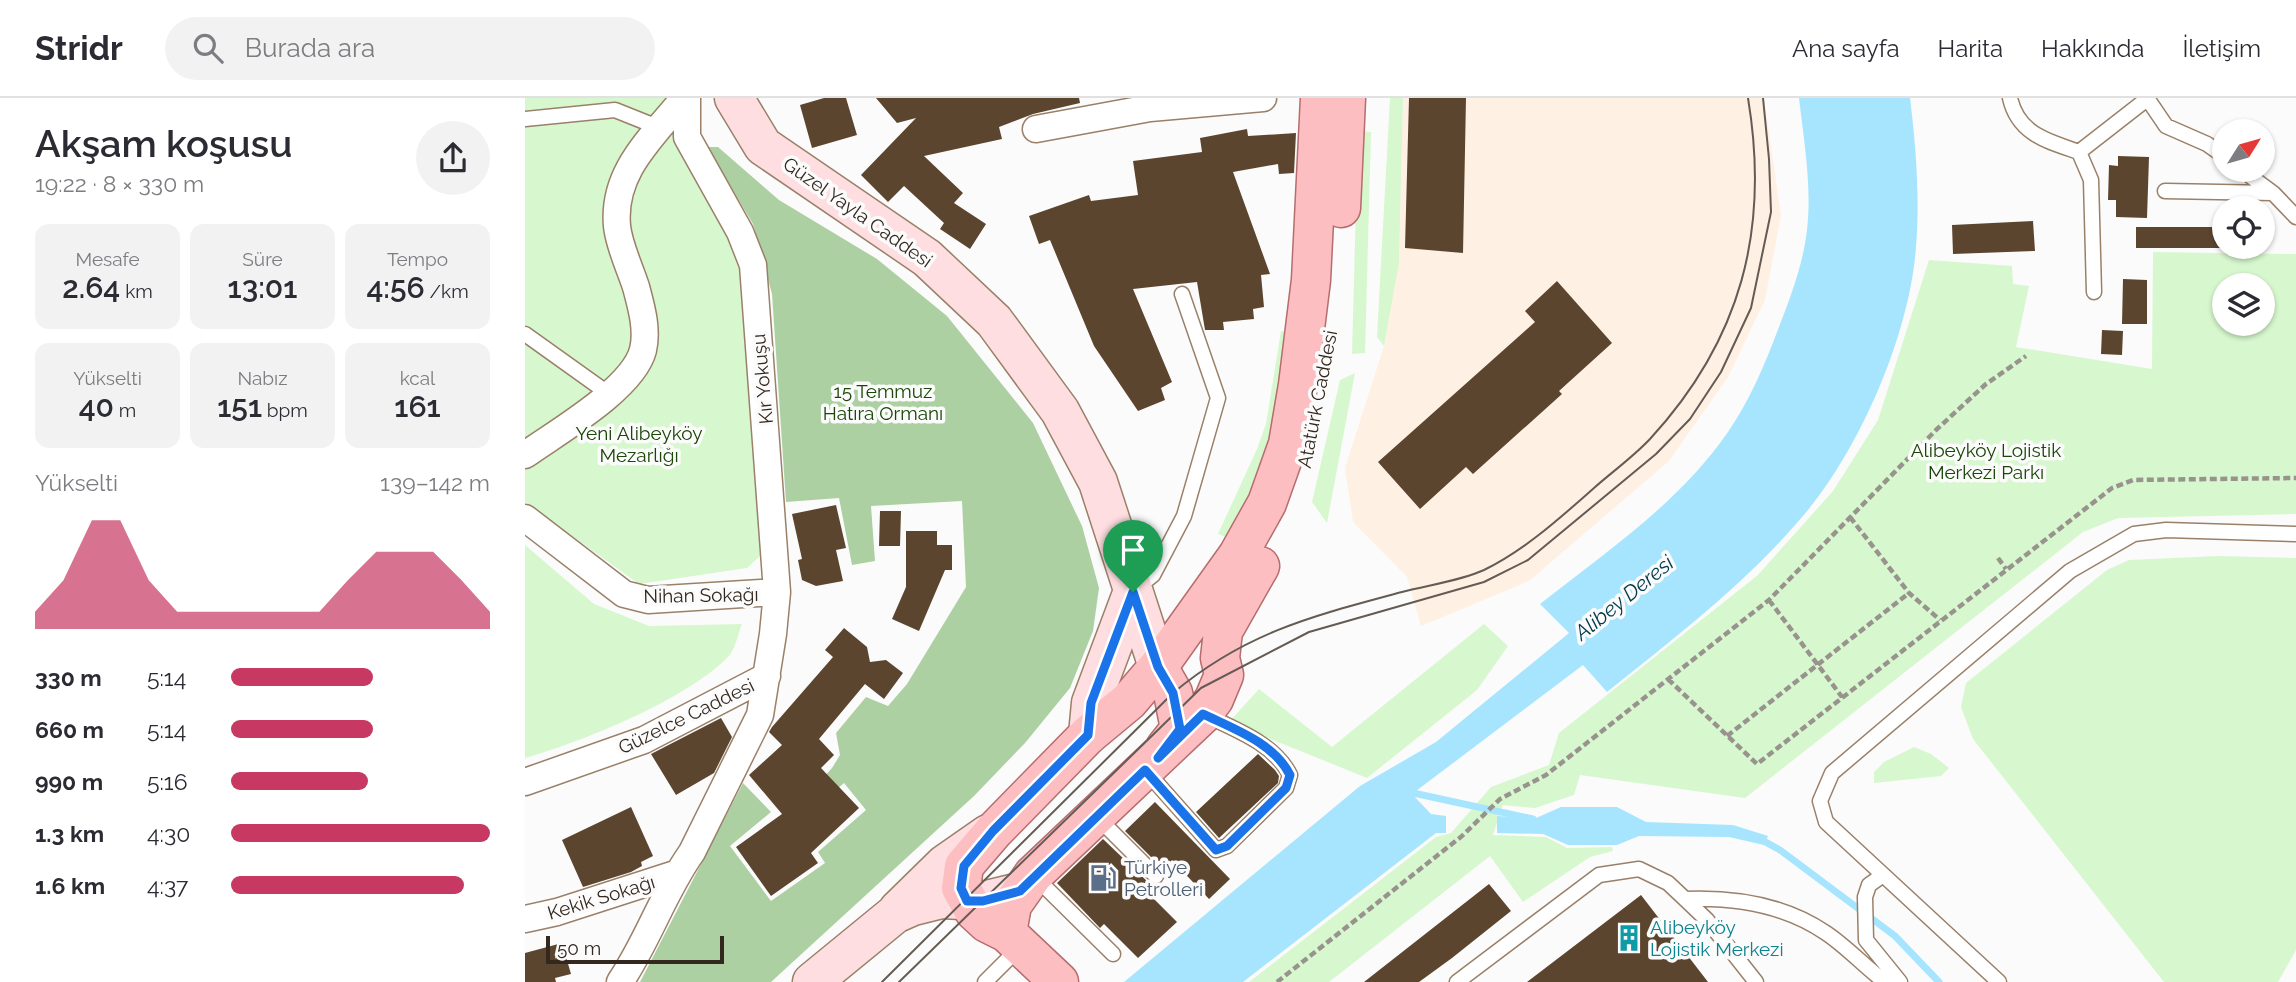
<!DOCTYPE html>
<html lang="tr">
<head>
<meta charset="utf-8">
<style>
  body { margin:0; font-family:Raleway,sans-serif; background:#f2f2f3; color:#2b2b33; height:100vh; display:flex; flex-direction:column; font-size:26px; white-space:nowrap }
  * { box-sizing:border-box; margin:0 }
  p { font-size:23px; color:#7c7c81 }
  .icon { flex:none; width:38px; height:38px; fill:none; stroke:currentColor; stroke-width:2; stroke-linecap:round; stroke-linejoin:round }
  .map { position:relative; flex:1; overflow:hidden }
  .drawer { display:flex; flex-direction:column; background:#fff; width:525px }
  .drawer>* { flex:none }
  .needle { width:46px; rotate:53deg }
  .fabs { position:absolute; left:1687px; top:21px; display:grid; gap:14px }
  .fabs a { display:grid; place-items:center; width:63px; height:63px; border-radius:50%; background:#fff; box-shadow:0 2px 5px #0004; font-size:35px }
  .scale { position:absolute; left:21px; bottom:18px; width:178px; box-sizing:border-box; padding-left:7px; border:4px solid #33281e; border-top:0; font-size:19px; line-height:24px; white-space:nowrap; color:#33281e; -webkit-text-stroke:5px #fbfbfb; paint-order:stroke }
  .pin { position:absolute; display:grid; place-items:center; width:60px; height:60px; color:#fff; margin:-72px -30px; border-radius:50% 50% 50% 0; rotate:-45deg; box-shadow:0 0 7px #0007 }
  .pin .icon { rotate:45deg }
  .round { display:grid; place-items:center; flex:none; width:74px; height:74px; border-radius:37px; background:#f2f2f3 }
  .headline { display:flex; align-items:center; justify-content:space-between; height:119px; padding:0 35px }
  h1 { font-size:38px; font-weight:600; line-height:52px }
  .stats { display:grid; grid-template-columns:repeat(3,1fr); gap:10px; height:119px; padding:7px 35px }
  .stats div { display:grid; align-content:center; border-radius:14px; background:#f2f2f3; text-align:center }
  .stats b { font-size:30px; font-weight:600 }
  .stats small { font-size:19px; font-weight:400 }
  .stats p { font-size:19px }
  .chart { height:196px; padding:14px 35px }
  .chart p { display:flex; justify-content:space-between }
  .chart svg { width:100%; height:126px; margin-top:7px; fill:#c73962; opacity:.7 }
  ul { padding:0 35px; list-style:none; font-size:23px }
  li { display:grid; grid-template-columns:112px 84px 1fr; align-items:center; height:52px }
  li i { height:18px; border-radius:9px; background:#c73962 }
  header { display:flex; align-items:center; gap:42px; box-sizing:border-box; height:98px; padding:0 35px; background:#fff; border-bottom:2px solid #e1e1e2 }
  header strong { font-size:33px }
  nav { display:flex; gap:38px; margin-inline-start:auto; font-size:24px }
  .search { width:490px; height:63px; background:#f2f2f3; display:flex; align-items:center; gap:18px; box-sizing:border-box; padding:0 24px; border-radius:38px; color:#7c7c81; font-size:26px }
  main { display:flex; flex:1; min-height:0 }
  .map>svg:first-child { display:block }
</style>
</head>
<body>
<header>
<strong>Stridr</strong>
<div class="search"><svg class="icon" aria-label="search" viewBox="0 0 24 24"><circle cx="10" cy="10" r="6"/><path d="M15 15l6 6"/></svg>Burada ara</div>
<nav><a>Ana sayfa</a><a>Harita</a><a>Hakkında</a><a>İletişim</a></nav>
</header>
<main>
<section class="drawer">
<div class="headline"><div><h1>Akşam koşusu</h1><p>19:22 · 8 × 330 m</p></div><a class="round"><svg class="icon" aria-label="share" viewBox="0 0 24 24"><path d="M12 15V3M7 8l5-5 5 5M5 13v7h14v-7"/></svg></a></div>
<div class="stats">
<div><p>Mesafe</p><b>2.64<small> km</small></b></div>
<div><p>Süre</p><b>13:01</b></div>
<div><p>Tempo</p><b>4:56<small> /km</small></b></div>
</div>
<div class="stats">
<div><p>Yükselti</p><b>40<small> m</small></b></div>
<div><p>Nabız</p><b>151<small> bpm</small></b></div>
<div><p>kcal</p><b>161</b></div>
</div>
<div class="chart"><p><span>Yükselti</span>139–142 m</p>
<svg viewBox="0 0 160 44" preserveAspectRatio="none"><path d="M0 44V38L10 27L20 6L30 6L40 27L50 38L60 38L70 38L80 38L90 38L100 38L110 27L120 17L130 17L140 17L150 27L160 38V44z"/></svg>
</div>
<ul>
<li><b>330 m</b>5:14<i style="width:55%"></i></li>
<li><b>660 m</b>5:14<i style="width:55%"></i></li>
<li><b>990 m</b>5:16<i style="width:53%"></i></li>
<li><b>1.3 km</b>4:30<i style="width:100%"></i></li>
<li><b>1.6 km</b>4:37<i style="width:90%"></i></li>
</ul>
</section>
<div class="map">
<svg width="1771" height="884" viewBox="0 0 1771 884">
  <rect width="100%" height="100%" fill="#fbfbfb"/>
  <path fill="#fff0e4" d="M 878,0 L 1239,0 L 1256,117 L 1240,202 L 1203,279 L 1144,363 L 1004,483 L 896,528 L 882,479 L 828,424 L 820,370 L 859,248 L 874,165 Z"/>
  <path fill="#d7f7ce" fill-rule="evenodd" d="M 0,0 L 145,0 L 150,45 L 217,167 L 235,458 L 222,470 L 114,486 L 0,404 Z
    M 865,0 L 878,0 L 874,165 L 859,248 L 852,239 Z
    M 833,33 L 846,34 L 840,255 L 827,256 Z
    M 1628,154 L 1771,156 L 1771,416 L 1593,420 L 1558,434 L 1220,700 L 1055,677 L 1049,697 L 1010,710 L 978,707 L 968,737 L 1021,739 L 1042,750 L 1087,749 L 1088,753 L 1065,759 L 998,804 L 965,758 L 804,884 L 724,884 L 911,739 L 926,735 L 966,689 L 1024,667 L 1034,635 L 1233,477 L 1308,393 L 1353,322 L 1404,162 L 1487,168 L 1488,186 L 1504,188 L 1491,249 L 1627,271 ZM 1699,187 L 1738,187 L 1738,226 L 1699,226 Z
    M 756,233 L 765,234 L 756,307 L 727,392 L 701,439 L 693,436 L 732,351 L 741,326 Z
    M 830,275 L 802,425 L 787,404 L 815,282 Z
    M 0,447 L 69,506 L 124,528 L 217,526 C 213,536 210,553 202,560 C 160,602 57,644 0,660 Z
    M 1693,458 L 1771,460 L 1771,852 L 1753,884 L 1639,884 L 1448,641 L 1436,609 L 1441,585 L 1582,472 L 1604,462 Z
    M 959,526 L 983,548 L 952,592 L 842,680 L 704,624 L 734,591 L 807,649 Z
    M 1389,649 L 1406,656 L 1424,670 L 1416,678 L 1349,685 L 1349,674 L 1359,664 Z"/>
  <path fill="#add0a3" d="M 182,49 L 193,49 L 254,102 L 352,161 L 422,218 L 508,325 L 557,428 L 574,490 L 568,533 L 545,590 L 500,645 L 449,698 L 246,884 L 115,884 L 218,685 L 246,714 L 205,748 L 246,803 L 300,765 L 293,754 L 341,712 L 319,685 L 286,713 L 275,705 L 307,670 L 315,657 L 311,635 L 341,599 L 363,608 L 382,586 L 441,489 L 437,403 L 346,408 L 350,463 L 327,467 L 314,400 L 261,404 L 247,196 L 228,126 Z"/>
  <path fill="#a7e5ff" d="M 1274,0 L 1385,0 C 1391,49 1395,99 1391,149 C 1385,234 1337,346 1283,412 C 1226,481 1152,538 1082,594 L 1058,567 L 887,696 L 906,716 L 921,718 L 921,735 L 911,735 L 718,884 L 599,884 L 835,688 L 911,644 L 1044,535 L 1015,506 C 1082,453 1154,405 1203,334 C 1225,302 1240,266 1254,229 C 1266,198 1278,166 1282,132 C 1287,89 1279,43 1274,0 Z
    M 1036,709 L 1092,709 L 1121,724 L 1208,727 L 1243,738 L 1239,747 L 1204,739 L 1114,738 L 1092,747 L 1043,747 L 1018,736 L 972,735 L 972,718 L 1011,720 Z"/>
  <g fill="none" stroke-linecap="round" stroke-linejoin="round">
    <path stroke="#a7e5ff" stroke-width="7" d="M 879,693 L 1008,721
      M 1235,741 L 1255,752 L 1370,838 L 1414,884"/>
  </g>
  <path fill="#5c452f" d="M 299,0 L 321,0 L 332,37 L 287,50 L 275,7 Z
    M 351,0 L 554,0 L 555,5 L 508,16 L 474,29 L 477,41 L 399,58 L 438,95 L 429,105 L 461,126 L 445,151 L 415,131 L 419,125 L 379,88 L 363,104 L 336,77 L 391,20 L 372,25 Z
    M 884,0 L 941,0 L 938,155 L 880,150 Z
    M 722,31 L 723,38 L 771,35 L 769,75 L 754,76 L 753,66 L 708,74 L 745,176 L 736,177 L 739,209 L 728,211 L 729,221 L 698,224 L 699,232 L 680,232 L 672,184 L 608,191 L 647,284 L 636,290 L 640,302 L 613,313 L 569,248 L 525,142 L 514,146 L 504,118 L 564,97 L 566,103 L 613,97 L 608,63 L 677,54 L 675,40 Z
    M 1593,58 L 1624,59 L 1622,120 L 1591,119 L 1591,102 L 1583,102 L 1584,67 L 1593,68 Z
    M 1508,123 L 1510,153 L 1428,156 L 1427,127 Z
    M 1611,129 L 1697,129 L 1697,150 L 1611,150 Z
    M 1598,181 L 1622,182 L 1622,226 L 1597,226 Z
    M 1032,183 L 1087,245 L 1034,293 L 1037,296 L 948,376 L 941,369 L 895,411 L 853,364 L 1010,224 L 1000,213 Z
    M 1577,232 L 1598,233 L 1597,257 L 1576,256 Z
    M 311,407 L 321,450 L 311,452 L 318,483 L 291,488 L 277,482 L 273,462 L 277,461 L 267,416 Z
    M 355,413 L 376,413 L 375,448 L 354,448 Z
    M 381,433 L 412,433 L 412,447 L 427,447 L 427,472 L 420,472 L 394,533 L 367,521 L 381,489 Z
    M 319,530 L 342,549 L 345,564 L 361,562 L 378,575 L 359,601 L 340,586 L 294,641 L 309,657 L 296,670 L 334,710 L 286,755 L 293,765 L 246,798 L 211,749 L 257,716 L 224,677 L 257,647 L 244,634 L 247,629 L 308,559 L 300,552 Z
    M 196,620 L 207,639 L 189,675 L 151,697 L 126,656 Z
    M 733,656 L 750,672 L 754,678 L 753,685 L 694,740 L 671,714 Z
    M 630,704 L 705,781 L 684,801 L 647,762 L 638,771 L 600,733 Z
    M 106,709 L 128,758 L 116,764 L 117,768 L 106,774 L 58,789 L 37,742 Z
    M 578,741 L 624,785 L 618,790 L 652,824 L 613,860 L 579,826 L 575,830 L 532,785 Z
    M 964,786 L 986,813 L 927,860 L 894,884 L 839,884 Z
    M 1116,797 L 1183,884 L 1002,884 Z
    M 37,845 L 46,876 L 30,880 L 31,884 L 0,884 L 0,855 Z"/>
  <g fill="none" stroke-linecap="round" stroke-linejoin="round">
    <defs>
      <path id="service" d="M 1485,0 C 1493,36 1522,43 1554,54 L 1566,82 L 1569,194
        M 1622,0 L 1641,28 L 1682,46 L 1699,58
        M 0,21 L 90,12 L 135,30
        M 1554,54 L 1622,1
        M 1717,72 L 1748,95 L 1771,119
        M 1640,93 L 1748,95
        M 0,236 L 84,296
        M 609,492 L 628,477 L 659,418 L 693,300 L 657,196
        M 621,673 L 691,752 L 702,748 L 761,690 L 765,677 C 749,645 709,631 678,616
        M 572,719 L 631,778
        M 1358,777 L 1344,787 L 1340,799 L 1341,842 L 1375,884
        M 509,778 L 588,856
        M 1160,801 C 1209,799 1260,807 1301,835 C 1322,849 1340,869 1360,884
        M 460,884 L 494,850
        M 932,884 L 1074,777 L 1114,771 L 1143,785 L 1160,801 L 1182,822 L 1231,884
        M 1474,884 L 1301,724 L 1295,703 L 1307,675 L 1545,473 L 1609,436 L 1641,432 L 1771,436"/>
      <path id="minor" d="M 511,31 L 625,10 L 738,0
        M 0,357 C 32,334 108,291 118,252 C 123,231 116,208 111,189 C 105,170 94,148 92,128 C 87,73 128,39 159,0
        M 0,420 L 99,496 L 123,502 L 252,494
        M 0,684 L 119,642 L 242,578
        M 0,821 L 32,814 L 153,775
        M 95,884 C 123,843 138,795 167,754 L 235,617 L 248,536 L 252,494 L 228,167 L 215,134 L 162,39 L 162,0"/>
      <path id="secondary" d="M 209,0 L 238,48 L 402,160 L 469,223 L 535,313 L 573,384 L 633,569
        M 563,637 L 566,605 L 608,493
        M 373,812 L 420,766 L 463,736
        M 287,884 L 370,816 L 388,808 L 416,801 L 458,803 L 495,794"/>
      <path id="primary" d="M 816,110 L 821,0
        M 633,569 L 648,595 L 655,631 L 640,650
        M 482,835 L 487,807 L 508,777 L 678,616 L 689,601 L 699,577 L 695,560 L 698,533 L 735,468
        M 534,884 L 482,835 L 462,825 L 449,813 L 436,790 L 439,768 L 469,733 L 563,637 L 604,603 L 633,569 L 713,457 L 742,405 L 763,346 L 773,287 L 786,182 L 795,0"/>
    </defs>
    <use href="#service" stroke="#9a8069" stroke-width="17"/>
    <use href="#minor" stroke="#9a8069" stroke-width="29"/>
    <use href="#secondary" stroke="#9a8069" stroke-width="41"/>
    <use href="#primary" stroke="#b56d6d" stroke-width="41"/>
    <path stroke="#99938e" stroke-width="4.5" stroke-dasharray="7 3.5" stroke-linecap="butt" d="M 1325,419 L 1384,495 L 1415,522
      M 1473,460 L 1481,471
      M 1244,502 L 1317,599
      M 1143,581 L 1232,666 L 1587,390 L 1608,382 L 1771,380
      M 1202,638 L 1384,495
      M 752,884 L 937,738 L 975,701 L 1021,677 L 1244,502 L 1411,332 L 1461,286 L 1501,258"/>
    <use href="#service" stroke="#fff" stroke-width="14"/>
    <use href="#minor" stroke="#fff" stroke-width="26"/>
    <use href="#secondary" stroke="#fedee0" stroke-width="38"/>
    <use href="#primary" stroke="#fdbec1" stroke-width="38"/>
    <path stroke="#645c54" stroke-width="2" d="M 357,884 L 648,595 C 721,534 788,518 877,494 C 903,487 935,483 959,472 C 1000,452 1035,420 1069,390 C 1087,374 1108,359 1125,341 C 1216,242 1245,132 1223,0
      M 374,884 L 676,590 L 784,534 L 959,484 L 1003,462 L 1131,356 L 1165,321 L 1196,274 L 1226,210 L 1246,114 L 1244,61 L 1238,0"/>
  </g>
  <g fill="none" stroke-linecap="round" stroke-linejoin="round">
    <defs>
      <path id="route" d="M 608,494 L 633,569 L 648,595 L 655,631 L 633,660 L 678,616 C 709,631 749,645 765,677 L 761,690 L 702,748 L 691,752 L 620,672 L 495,793 L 458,803 L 442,803 L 436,790 L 439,768 L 468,733 L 563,637 L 566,605 Z"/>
    </defs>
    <use href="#route" stroke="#fff" stroke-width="14"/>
    <use href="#route" stroke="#1a73e8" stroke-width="9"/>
  </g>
  <defs>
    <symbol id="fuel-bare" viewBox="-9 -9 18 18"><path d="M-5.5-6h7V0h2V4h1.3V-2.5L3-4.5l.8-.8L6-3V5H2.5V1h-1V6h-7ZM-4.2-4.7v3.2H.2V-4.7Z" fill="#5c6f8a" stroke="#fbfbfb" stroke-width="2.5" paint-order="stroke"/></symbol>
    <symbol id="building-bare" viewBox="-9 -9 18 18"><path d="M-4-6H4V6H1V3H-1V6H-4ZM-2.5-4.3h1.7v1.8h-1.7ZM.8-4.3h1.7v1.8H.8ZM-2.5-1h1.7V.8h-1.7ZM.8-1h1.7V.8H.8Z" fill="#0f9aa8" stroke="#fbfbfb" stroke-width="2.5" paint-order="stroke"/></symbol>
  </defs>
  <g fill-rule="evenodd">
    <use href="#fuel-bare" x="559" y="761" width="38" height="38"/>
    <use href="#building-bare" x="1085" y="821" width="38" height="38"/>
  </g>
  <g text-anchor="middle" stroke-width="7" stroke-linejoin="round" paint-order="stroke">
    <g font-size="19" fill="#33281e" stroke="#fbfbfb">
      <text transform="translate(333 114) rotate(35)" y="7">Güzel Yayla Caddesi</text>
      <text transform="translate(237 281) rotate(-95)" y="7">Kır Yokuşu</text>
      <text transform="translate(792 301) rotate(-79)" y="7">Atatürk Caddesi</text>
      <text transform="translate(176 497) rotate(-1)" y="7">Nihan Sokağı</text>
      <text transform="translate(161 618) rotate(-26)" y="7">Güzelce Caddesi</text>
      <text transform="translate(76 799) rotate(-17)" y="7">Kekik Sokağı</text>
    </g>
    <g font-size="19" fill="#1a4607" stroke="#fbfbfb">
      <text x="358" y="300">15 Temmuz<tspan x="358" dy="22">Hatıra Ormanı</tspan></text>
      <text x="114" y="342">Yeni Alibeyköy<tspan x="114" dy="22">Mezarlığı</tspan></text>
      <text x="1461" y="359">Alibeyköy Lojistik<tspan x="1461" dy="22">Merkezi Parkı</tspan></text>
    </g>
    <g font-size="19" fill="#4e5e75" stroke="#fbfbfb" text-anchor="start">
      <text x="599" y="776">Türkiye<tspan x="599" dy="22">Petrolleri</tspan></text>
    </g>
    <g font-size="19" fill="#0d838f" stroke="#fbfbfb" text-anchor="start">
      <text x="1125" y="836">Alibeyköy<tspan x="1125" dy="22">Lojistik Merkezi</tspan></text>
    </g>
    <g font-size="21" font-style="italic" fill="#013a4c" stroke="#fbfbfb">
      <text transform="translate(1099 500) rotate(-39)" y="7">Alibey Deresi</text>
    </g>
  </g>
</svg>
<div class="fabs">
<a><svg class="needle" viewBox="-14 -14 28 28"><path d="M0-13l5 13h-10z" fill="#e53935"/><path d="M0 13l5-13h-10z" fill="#7c7c81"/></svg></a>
<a><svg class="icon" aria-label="locate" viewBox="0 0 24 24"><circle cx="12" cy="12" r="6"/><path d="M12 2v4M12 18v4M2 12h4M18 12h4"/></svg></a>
<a><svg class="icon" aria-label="layers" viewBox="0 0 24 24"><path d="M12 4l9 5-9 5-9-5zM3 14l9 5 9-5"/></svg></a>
</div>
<div class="scale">50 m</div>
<div class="pin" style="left:608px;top:494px;background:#1e9e55"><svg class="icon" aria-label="arrive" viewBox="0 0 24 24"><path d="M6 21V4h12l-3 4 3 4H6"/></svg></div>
</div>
</main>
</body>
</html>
